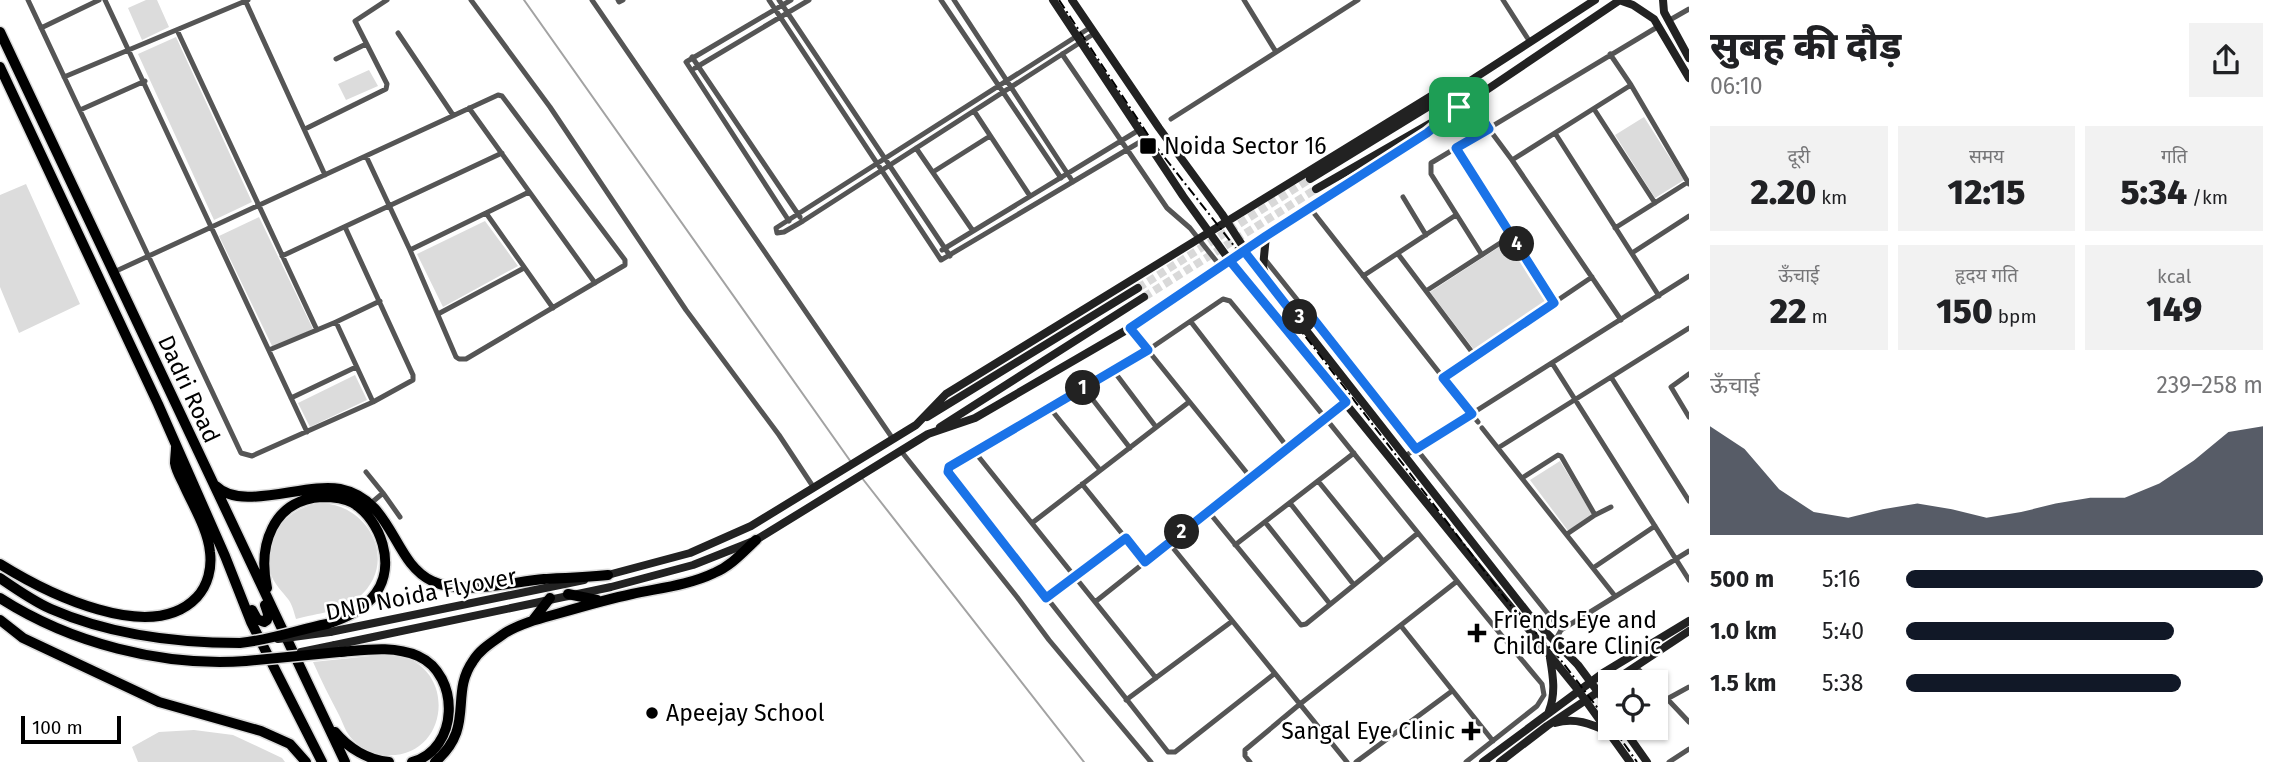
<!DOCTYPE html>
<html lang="hi">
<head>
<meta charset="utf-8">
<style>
  body { margin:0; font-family:"Fira Sans","Noto Sans Devanagari",sans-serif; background:#f2f2f2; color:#202124; height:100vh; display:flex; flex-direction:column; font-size:26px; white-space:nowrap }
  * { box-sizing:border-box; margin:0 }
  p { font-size:23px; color:#757577 }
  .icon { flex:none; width:38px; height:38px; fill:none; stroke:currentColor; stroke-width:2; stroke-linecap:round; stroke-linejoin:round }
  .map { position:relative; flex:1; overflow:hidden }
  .sheet { display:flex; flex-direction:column; background:#fff; width:595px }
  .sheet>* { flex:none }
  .tools { position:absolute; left:1598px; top:670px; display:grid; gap:14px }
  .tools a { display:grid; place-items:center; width:70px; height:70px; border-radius:0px; background:#fff; box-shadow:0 2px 5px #0004; font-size:35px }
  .scale { position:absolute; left:21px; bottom:18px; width:100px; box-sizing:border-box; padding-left:7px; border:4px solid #000; border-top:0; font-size:19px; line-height:24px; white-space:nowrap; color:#000; -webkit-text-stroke:5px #fff; paint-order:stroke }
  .pin { position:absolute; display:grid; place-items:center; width:60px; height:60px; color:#fff; margin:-30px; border-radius:14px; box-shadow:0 4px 10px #0006 }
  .km { position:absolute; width:35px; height:35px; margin:-18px; border-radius:50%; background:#222; color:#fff; font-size:19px; line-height:35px; text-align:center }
  .round { display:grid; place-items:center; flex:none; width:74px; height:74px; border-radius:0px; background:#f2f2f2 }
  .summary { display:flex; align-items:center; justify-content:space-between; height:119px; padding:0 21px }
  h1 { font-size:38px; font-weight:800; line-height:52px }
  .metrics { display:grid; grid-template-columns:repeat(3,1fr); gap:10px; height:119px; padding:7px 21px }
  .metrics div { display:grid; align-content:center; border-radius:0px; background:#f2f2f2; text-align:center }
  .metrics b { font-size:35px; font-weight:800 }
  .metrics small { font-size:19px; font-weight:400 }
  .metrics p { font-size:19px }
  .chart { height:196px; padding:14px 21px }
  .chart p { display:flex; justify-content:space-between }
  .chart svg { width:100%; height:126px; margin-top:7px; fill:#111827; opacity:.7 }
  ul { padding:0 21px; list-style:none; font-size:23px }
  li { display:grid; grid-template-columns:112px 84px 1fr; align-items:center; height:52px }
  li i { height:18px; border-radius:9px; background:#111827 }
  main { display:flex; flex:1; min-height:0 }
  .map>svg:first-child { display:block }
</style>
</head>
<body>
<main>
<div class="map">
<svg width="1689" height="762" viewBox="0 0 1689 762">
  <rect width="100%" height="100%" fill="#fff"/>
  <path fill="#dcdcdc" d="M 146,0 L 157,0 L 169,27 L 142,40 L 128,8 Z
    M 176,37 L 252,202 L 214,220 L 138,54 Z
    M 369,70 L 378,86 L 346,100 L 338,84 Z
    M 1644,117 L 1684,180 L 1655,198 L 1615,135 Z
    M 26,184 L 80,304 L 19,333 L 0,287 L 0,195 Z
    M 259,217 L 313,329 L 273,348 L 219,236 Z
    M 485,221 L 518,266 L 443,307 L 417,254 Z
    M 1510,240 L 1550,302 L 1475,351 L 1430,292 Z
    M 355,375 L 367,400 L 310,427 L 298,403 Z
    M 1560,461 L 1594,517 L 1569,532 L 1530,480 Z
    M 322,503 C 371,506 399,564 358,598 C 342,612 317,613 296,619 C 294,612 292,604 288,599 C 282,591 276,586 272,577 C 258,540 287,506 322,503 Z
    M 390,654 C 460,661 451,760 385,755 C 373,754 360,748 352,739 C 346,733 343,723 339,715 C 330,698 321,680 313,662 Z
    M 194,730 L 233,735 L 282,758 L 285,762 L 138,762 L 132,747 L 159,732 Z"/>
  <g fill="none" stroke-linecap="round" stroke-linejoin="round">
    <path stroke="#a3a3a3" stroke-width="2" d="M 524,0 L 851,462
      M 862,478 L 1084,762"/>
    <path stroke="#d9d9d9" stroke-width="8" stroke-dasharray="8 4" stroke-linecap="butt" d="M 1138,288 L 1310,179
      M 1144,297 L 1316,189"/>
    <defs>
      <path id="highway" d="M 0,32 L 345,762
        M 0,67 L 158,404 L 225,556 L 251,622 L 322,762
        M 216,486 C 241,512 306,482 340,489 C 394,500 392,562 432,581 C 463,596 511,582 544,579 C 565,578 587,577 608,575
        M 0,564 C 45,592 151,646 197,597 C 208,585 212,568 210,552 C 208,529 192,504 183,483 C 180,477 176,470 175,463 C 175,458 176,452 176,447
        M 0,578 C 16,589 33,601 51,609 C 110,635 176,643 240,643
        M 267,588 C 258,546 272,500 322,497 C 332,497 344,498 353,503 C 381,520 396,565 376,593 C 364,610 345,618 327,624
        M 568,594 L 597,600
        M 0,598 C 70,643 162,667 246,661
        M 252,610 L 257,619 L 264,622 L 267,620 L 268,614 L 265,605
        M 0,620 L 23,638 L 159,702 L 261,731 L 290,744 L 306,762
        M 533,620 L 550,598
        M 339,652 C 365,650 393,645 418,656 C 461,675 459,750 412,762
        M 335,732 C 348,748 368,760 389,762
        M 435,762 C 476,727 449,695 473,661 C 480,649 494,641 505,633 C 521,623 542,618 560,613 C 584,606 608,599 632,594 C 660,588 689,585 714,573 C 731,566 743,552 756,540"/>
    </defs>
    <use href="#highway" stroke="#dbdbdb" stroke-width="13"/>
    <path stroke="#555" stroke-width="5" d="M 28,0 L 241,453 L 252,456 L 373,402 L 413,380 L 413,375 L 345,227
      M 105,0 L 307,432
      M 245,0 L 325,175
      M 471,0 L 550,107 L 686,310 L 779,435 L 814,488
      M 592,0 L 893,439
      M 618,0 L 619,2 L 623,0
      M 769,0 L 941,260 L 1145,139
      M 779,0 L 950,256
      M 941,0 L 1061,178
      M 954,0 L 1073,182
      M 1244,0 L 1276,52
      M 1503,0 L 1530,42
      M 1668,21 L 1689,9
      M 1091,27 L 776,228 L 777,233 L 784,232 L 803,221 L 1095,33
      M 41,28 L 99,0
      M 177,30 L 317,330
      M 398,33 L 453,115
      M 1062,54 L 1167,208 L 1190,228 L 1221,267
      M 1610,54 L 1631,85 L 1689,184
      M 692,57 L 800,217
      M 336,59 L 366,44
      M 695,68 L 809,0
      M 64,77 L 248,0
      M 1471,100 L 1489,129 L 1512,160 L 1621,320
      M 469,108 L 595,283
      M 1594,109 L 1655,203
      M 80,110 L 145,81
      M 974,111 L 1030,196
      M 1171,119 L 1358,0
      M 305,129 L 386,89 L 387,84 L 355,21 L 387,0
      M 1555,133 L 1659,296
      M 916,148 L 973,231
      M 1456,148 L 1554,303
      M 1512,160 L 1631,85
      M 933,172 L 990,136
      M 1403,197 L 1426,235
      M 1310,208 L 1478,422
      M 486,213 L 553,308
      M 789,221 L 686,62 L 791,0
      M 1615,228 L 1688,182
      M 410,250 L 529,192
      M 942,250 L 1139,130
      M 1632,253 L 1689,216
      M 1398,254 L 1475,356
      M 1482,255 L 1431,174 L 1431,163 L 1659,26
      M 282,256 L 502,153
      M 1263,257 L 1561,630 L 1555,641
      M 114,272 L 498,95 L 502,96 L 625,260 L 625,265 L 466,359 L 459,359 L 456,357 L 410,250 L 366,156
      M 1363,276 L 1456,215
      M 1426,291 L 1511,236
      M 438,314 L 524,268
      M 336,322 L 380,301
      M 1191,322 L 1288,448
      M 1130,328 L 1251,478
      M 269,350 L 336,322 L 373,402
      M 1552,363 L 1689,580
      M 1113,370 L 1156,427
      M 1689,374 L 1671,387 L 1689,417
      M 1611,377 L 1689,501
      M 1443,378 L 1592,277
      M 1083,387 L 1130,448
      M 291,398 L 356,367
      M 1049,407 L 1100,470
      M 1482,428 L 1615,596
      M 1498,448 L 1689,328
      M 901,451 L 1017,597 L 1049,640 L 1151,762
      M 974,451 L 1156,678
      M 1405,456 L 1689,276
      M 366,472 L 383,493
      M 1522,478 L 1558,455 L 1561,456 L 1595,515 L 1567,534
      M 1318,481 L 1383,561
      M 1082,484 L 1145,562
      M 1290,503 L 1354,585
      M 370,504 L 383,493 L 400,517
      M 1208,511 L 1301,625 L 1306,624 L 1418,533
      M 1595,515 L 1611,507
      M 1265,522 L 1330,604
      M 1032,523 L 1189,402
      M 1169,543 L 1347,762
      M 1235,545 L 1354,453
      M 1593,568 L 1655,526
      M 1046,599 L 1126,538
      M 1095,602 L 1346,402
      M 1401,626 L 1493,741
      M 1561,630 L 1689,551
      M 1635,666 L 1651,682
      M 1274,674 L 1175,752 L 1168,752 L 948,472 L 948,468 L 974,451 L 1148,350 L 1223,299 L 1230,301 C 1335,428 1436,558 1542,684 L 1544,695 L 1537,706 L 1466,762
      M 1656,687 L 1689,722
      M 1667,699 L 1689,687
      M 1126,700 L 1231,622
      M 1250,762 L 1245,756 L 1245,750 L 1300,704 L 1456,582
      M 1356,762 L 1452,691
      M 1669,762 L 1689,749"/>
    <path stroke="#222" stroke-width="8" d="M 1053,0 L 1183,196 L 1230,261 L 1578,690 L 1630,762
      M 1072,0 L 1159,128 L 1222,214 L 1255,265 L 1530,616 L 1578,665 L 1610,708
      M 1619,0 L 1633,5 L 1654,19 L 1689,78
      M 1663,0 L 1664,12 L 1689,58
      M 1456,109 L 1482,93 L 1620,0
      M 1310,179 L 1470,81 L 1595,0
      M 1316,189 L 1438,119
      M 1265,274 L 1263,267 L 1266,236
      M 1297,319 L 1308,312
      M 927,417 L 1138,288
      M 940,427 L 1144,297
      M 604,576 L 690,553 L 751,526 L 916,425 L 946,394 L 1441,90 L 1470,81
      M 330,632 L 584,580
      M 335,645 L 611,587 L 693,565 L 756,540 L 928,434 L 975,418 L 1130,328 L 1266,236 L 1427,133 L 1459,107
      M 1612,682 L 1689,631
      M 1549,711 C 1556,693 1553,676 1550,658
      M 1555,723 C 1575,717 1591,724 1609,732
      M 1623,728 L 1647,762
      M 1483,762 L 1603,673 L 1689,621
      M 1500,762 L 1547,726 L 1610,684"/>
    <use href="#highway" stroke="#000" stroke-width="10"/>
    <path stroke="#000" stroke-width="2" stroke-dasharray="10 3.5 2 3.5" stroke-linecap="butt" d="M 1059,0 L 1154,144 L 1312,345 L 1511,606 L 1560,659 L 1610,724
      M 1613,728 L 1637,762"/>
    <defs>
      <path id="highway-bridge" d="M 240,643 C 270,640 297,630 327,624
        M 246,661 L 339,652"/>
    </defs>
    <use href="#highway-bridge" stroke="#dbdbdb" stroke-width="13" stroke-linecap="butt"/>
    <path stroke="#222" stroke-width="8" d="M 278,639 L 330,632
      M 301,652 L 335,645"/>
    <use href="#highway-bridge" stroke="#000" stroke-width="10"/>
  </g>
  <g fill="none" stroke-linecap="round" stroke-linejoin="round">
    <defs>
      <path id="route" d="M 1459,107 L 1427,133 L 1266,236 L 1130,328 L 1148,350 L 949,467 L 948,472 L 1046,598 L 1126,538 L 1145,562 L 1346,402 L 1230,261 L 1244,251 L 1297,319 L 1308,312 L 1416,449 L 1472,414 L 1443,378 L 1554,303 L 1456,148 L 1489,129 L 1471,100 L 1459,107"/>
    </defs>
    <use href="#route" stroke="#fff" stroke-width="14"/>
    <use href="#route" stroke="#1a73e8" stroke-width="9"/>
  </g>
  <g fill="#000" stroke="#fff" stroke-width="2.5">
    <rect x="1139" y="137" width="18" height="18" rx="3.5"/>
    <path d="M1473.5 622.5h7v7h7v7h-7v7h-7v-7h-7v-7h7z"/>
    <circle cx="652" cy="713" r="7"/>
    <path d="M1467.5 720.5h7v7h7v7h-7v7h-7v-7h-7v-7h7z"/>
  </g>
  <g text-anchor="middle" stroke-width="5" stroke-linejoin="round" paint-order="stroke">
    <g font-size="23" fill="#000" stroke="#fff" text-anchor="start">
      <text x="1164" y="154">Noida Sector 16</text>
      <text x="1493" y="628">Friends Eye and<tspan x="1493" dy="26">Child Care Clinic</tspan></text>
      <text x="666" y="721">Apeejay School</text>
      <text x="1455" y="739" text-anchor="end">Sangal Eye Clinic</text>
    </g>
    <g font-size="23" fill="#000" stroke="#fff">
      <text transform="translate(189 389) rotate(65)" y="8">Dadri Road</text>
      <text transform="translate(421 594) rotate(-11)" y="8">DND Noida Flyover</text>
    </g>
  </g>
</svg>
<div class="tools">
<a><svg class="icon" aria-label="locate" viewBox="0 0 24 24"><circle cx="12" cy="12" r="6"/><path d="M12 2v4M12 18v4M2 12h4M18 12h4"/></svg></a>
</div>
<div class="scale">100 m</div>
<div class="pin" style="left:1459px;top:107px;background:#1e9e55"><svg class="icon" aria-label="arrive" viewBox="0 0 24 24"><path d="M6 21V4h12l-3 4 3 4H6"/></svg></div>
<b class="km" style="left:1083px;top:388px">1</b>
<b class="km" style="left:1182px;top:532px">2</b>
<b class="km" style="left:1300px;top:317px">3</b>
<b class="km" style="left:1517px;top:244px">4</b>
</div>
<section class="sheet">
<div class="summary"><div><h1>सुबह की दौड़</h1><p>06:10</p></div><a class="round"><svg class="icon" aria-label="share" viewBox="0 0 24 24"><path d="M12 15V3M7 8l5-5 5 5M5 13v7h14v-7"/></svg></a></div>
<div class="metrics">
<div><p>दूरी</p><b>2.20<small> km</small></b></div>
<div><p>समय</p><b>12:15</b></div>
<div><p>गति</p><b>5:34<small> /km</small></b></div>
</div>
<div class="metrics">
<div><p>ऊँचाई</p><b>22<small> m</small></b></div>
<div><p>हृदय गति</p><b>150<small> bpm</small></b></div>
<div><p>kcal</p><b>149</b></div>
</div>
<div class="chart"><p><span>ऊँचाई</span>239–258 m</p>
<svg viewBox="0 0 160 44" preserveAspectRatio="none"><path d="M0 44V6L10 14L20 28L30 36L40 38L50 35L60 33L70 35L80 38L90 36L100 33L110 31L120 31L130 26L140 18L150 8L160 6V44z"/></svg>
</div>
<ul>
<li><b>500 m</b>5:16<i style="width:100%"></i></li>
<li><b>1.0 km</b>5:40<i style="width:75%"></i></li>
<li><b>1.5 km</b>5:38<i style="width:77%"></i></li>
</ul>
</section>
</main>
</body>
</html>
